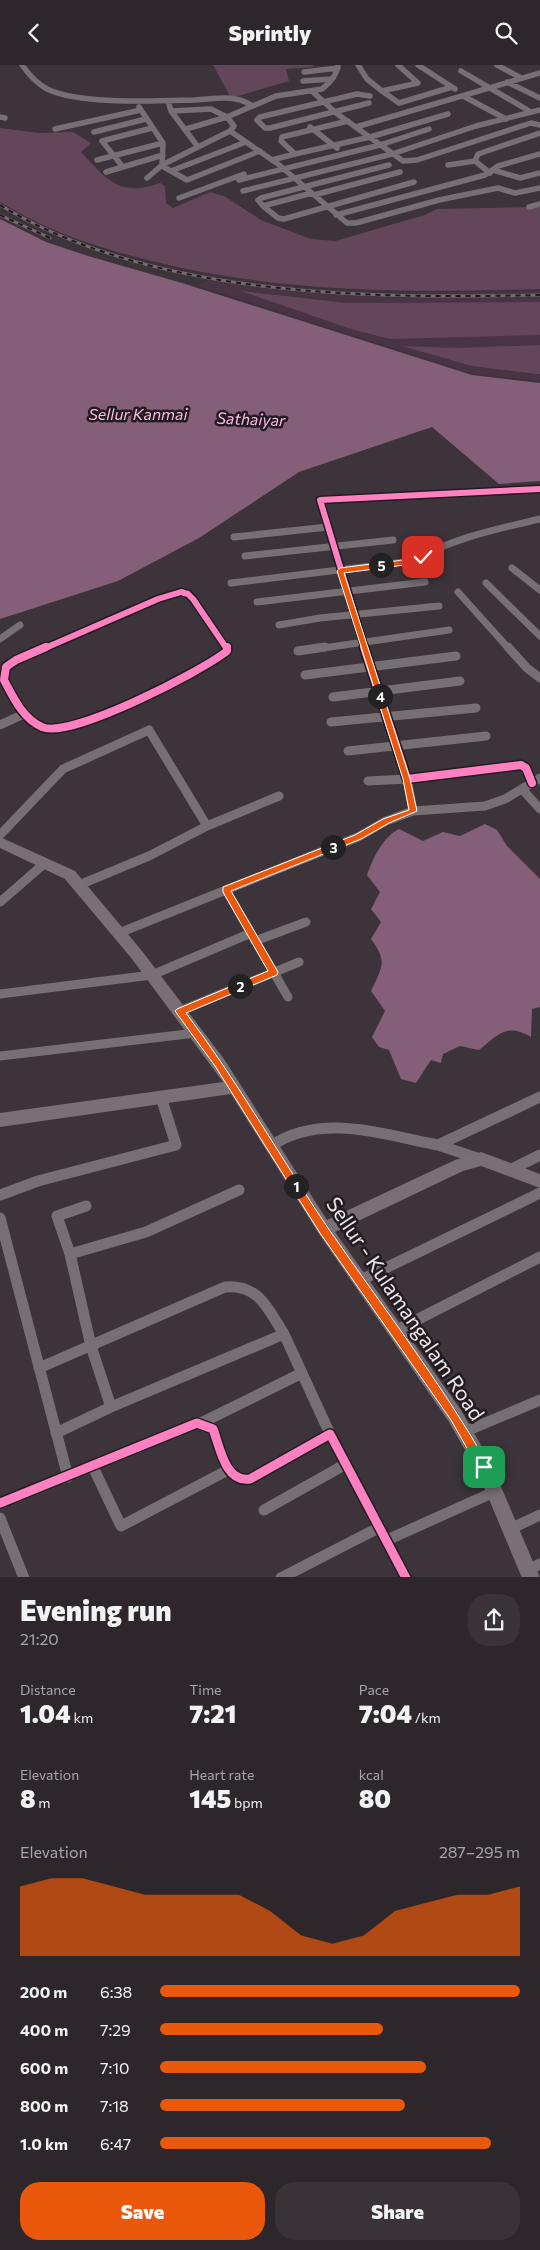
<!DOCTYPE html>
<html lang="en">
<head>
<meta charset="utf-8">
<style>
  body { margin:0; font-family:Commissioner,sans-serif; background:#393338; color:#f1f3f6; height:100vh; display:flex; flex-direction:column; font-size:19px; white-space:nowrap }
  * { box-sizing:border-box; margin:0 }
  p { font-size:16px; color:#a7a5a9 }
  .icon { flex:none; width:28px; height:28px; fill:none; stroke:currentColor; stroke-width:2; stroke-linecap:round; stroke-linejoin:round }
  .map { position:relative; height:1512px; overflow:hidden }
  .sheet { display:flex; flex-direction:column; background:#2d272c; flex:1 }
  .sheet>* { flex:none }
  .pin { position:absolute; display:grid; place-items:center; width:42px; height:42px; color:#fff; margin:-21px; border-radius:10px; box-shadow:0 2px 8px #0006 }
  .km { position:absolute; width:25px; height:25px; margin:-12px; border-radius:50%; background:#222; color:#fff; font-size:14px; line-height:25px; text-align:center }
  .round { display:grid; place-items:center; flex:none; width:52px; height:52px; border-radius:20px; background:#393338 }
  .summary { display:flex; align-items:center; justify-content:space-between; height:85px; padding:0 20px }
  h1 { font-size:28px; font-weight:800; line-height:38px }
  .stats { display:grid; grid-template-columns:repeat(3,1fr); gap:8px; height:85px; padding:5px 20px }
  .stats div { display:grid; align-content:center }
  .stats b { font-size:25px; font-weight:800 }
  .stats small { font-size:14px; font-weight:400 }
  .stats p { font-size:14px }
  .chart { height:140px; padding:10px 20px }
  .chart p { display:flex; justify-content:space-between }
  .chart svg { width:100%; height:90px; margin-top:5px; fill:#ea580c; opacity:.7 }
  .button { display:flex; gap:10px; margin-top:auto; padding:10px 20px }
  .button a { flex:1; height:58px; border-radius:20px; background:#ea580c; color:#fff; font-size:20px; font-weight:800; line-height:58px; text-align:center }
  .button a+a { background:#393338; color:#f1f3f6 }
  ul { padding:0 20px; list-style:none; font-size:16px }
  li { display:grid; grid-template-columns:80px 60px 1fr; align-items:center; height:38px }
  li i { height:12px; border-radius:6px; background:#ea580c }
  header { display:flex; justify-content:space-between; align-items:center; height:65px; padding:0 20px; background:#2d272c; font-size:22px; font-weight:800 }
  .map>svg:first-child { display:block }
</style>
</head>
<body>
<header><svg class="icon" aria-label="back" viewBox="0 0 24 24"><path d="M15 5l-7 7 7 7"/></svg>Sprintly<svg class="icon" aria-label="search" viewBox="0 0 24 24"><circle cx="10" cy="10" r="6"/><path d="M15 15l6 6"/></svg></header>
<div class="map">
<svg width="540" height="1513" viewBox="0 0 540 1513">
  <rect width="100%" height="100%" fill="#3c343a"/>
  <path fill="#483442" d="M 214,212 L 299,223 L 388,228 L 540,226 L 540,316 L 475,309 L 198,221 Z"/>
  <path fill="#63465a" d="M 213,0 L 312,0 L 314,2 L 286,4 L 289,16 L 238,31 L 230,31 Z
    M 0,63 L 39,68 L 73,67 L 91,78 L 81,87 C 106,114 120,133 160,118 L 165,121 L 166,138 L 173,143 L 210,127 L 224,131 L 261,155 L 311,174 L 335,176 L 425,150 L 437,144 L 540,142 L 540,224 C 408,228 277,228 148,195 C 97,183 45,165 0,137 Z
    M 241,226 L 347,238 L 540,237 L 540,270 L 390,274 L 351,264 Z
    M 540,280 L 540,309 L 537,309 L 472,301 L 402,281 L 458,283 Z"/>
  <path fill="#855e79" d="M 0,154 L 46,177 L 88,191 L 182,218 L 472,310 L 540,318 L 540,416 L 499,419 L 432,362 L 299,407 L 199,473 L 118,516 L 0,554 Z
    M 485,759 L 497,765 L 507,781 L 540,814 L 540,942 L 532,944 L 531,972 C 506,958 499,969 479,985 L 460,981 L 443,989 L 441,998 L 431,995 L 416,1018 L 401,1014 L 389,985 L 379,982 L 372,972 L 385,946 L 371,926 C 382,902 388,897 371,874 L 381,857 L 371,844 L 380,827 L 367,810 C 373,793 383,772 399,764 L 423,776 L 443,767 L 460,771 Z"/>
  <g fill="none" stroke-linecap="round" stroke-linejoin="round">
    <path stroke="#766f74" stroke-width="5.5" d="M 22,0 C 29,10 36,18 47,24 C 80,40 157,36 195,35 C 215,34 234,29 251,40
      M 358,0 L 367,14 L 382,26 L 418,18 L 398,0
      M 418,0 L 455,24
      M 497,0 L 521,13
      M 461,6 L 531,47
      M 304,7 L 338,3
      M 303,16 L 332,14
      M 507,17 L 540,33
      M 382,26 L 399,38 L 452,22
      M 313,27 L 336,48 L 403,96 L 417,95 L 531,58 L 540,60
      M 463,31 L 506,54
      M 168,36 L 171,46 L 211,44 L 227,52
      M 369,38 L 270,63 L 265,63 L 257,55 L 260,52 L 357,29 L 370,31
      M 139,42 L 163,78 L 162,100
      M 171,46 L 198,82
      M 0,52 L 5,53
      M 310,62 L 337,83
      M 356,62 L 540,8
      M 55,64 L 141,45
      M 186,64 L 227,52
      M 230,66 L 278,99 L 347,158 L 356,158 L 439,135 L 498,123 L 515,128 L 540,123
      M 94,67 L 146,54
      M 295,89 L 370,72 L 448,49
      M 97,95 L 163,78
      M 272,95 L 295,89 L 281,76 L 282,72 L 348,56
      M 448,100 L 475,96
      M 162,101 L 187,115 L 260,86
      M 123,102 L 102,76 L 152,63
      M 493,105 L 520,113 L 540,108
      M 171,106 L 246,77
      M 106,107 L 163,90
      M 490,108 L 475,96 L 478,89 L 540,68
      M 147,113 L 162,100 L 230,66 L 234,61 L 227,52 L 276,31 L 322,24 C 330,18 337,10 338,0
      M 239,115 L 380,80 L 429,64
      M 243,126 L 392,89 L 476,61 L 540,45
      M 312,128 L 263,141 L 278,153 L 284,154 L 414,117
      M 314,130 L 400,107
      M 179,133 L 244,109
      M 263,141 L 258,135 L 261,133 L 389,100
      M 529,142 L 540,139
      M 336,150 L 485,110 L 498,101 L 540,89"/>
    <path stroke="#766f74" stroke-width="7" d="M 234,472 L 328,462
      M 245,491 L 393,475
      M 512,503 L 540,525
      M 231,518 L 413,496 C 452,473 497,464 540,454
      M 486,518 L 540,571
      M 458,527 L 509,584
      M 257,537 L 425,517
      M 279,560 L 320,553 L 439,541
      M 0,574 L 20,560
      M 43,584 L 158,534 L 181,527 L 188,529 L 193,534 L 227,584
      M 316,584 L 449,565
      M 365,584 L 320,435 L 540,424"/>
    <path stroke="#766f74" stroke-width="9" d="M 46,582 L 16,595 L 6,602 L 4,615 C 13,632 23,654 42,662 C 69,675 202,606 227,586 L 227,582
      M 364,582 L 407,714 L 521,700 L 526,703 L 532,718
      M 508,582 L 527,603 L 540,613
      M 298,586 L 325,582
      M 305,610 L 456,591
      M 333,632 L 460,616
      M 331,657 L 476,643
      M 0,660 L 26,648
      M 348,686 L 486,671
      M 522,724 L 540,744
      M 413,746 L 485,741 L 505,734 L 540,713
      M 207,761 L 279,731
      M 0,770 L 63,704 L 149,665 L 207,761 L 149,791 L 79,820
      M 226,825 L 288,932
      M 0,837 L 45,798
      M 119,868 L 358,772 L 386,756 L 413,746 L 407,714 L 368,716
      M 255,876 L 306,857
      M 0,929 L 152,910 L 251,868
      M 180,946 L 299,897
      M 0,991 L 196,968"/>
    <path stroke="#766f74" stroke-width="11" d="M 271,1081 C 321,1047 384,1070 438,1080
      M 480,1094 L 438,1080 L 540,1032
      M 510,1105 L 540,1090
      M 0,1130 L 38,1116 L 176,1080 L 161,1032
      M 0,1153 L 68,1412
      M 70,1189 L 57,1151 L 86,1141
      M 361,1215 L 540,1128
      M 395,1266 L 540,1192
      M 39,1303 L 225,1222 C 259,1219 268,1244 284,1269
      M 111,1342 L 91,1281 L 70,1189 L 146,1167 L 239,1125
      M 201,1358 L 302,1308
      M 464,1367 L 540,1335
      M 56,1368 L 111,1342 L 284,1269 L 330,1369
      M 93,1402 L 121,1461 L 230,1404
      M 0,1438 L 197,1358 L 213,1364 C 220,1382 225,1418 250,1414 L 330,1369 L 406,1513
      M 264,1445 L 346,1399
      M 0,1453 L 24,1513
      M 510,1464 L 540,1450
      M 387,1475 L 494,1427
      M 528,1505 L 540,1499
      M 281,1513 L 380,1462"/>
    <path fill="#797076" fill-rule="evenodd" d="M 0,772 L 75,806 L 142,886 L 224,994 L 327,1155 L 455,1095 L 481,1087 L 540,1109 L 540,1123 L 481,1101 L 463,1106 L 335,1167 L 461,1345 L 490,1396 L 540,1513 L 522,1513 L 478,1408 L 449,1357 L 319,1169 L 231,1029 L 0,1062 L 0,1048 L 223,1017 L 132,894 L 65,814 L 0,783 Z"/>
    <defs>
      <path id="rail" d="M 0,140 C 152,232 367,234 540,230
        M 0,150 L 50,173"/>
    </defs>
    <use href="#rail" stroke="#726b70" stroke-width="3"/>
    <use href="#rail" stroke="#221b20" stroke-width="2" stroke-dasharray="5" stroke-linecap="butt"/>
    <defs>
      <path id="cycleway-far2" d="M 43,584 L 158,534 L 181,527 L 188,529 L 193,534 L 227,584
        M 365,584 L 320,435 L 540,424"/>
      <path id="cycleway-far1" d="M 46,582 L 16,595 L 6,602 L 4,615 C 13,632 23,654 42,662 C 69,675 202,606 227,586 L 227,582
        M 364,582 L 407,714 L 521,700 L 526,703 L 532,718"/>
      <path id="cycleway" d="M 0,1438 L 197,1358 L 213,1364 C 220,1382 225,1418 250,1414 L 330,1369 L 406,1513"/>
    </defs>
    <use href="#cycleway-far2" stroke="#221b20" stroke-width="9"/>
    <use href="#cycleway-far1" stroke="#221b20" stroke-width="11"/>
    <use href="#cycleway" stroke="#221b20" stroke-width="12"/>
    <use href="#cycleway-far2" stroke="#ff80c0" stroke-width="6"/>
    <use href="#cycleway-far1" stroke="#ff80c0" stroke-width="8"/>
    <use href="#cycleway" stroke="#ff80c0" stroke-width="9"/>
  </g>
  <path fill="#ea580c" stroke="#fff" d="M 423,489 L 425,493 L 412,499 L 344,508 L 410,714 L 417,746 L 389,758 L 361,774 L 231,826 L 278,907 L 277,910 L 186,948 C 238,1017 280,1092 328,1163 C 382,1241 440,1316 487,1398 L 487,1406 L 484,1407 L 480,1406 L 451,1355 L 320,1168 L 215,1001 L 175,946 L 177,944 L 268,906 L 223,827 L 223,822 L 355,770 L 383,754 L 409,745 L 403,714 L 337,506 L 340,503 L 411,494 Z"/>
  <g text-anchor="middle" stroke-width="5" stroke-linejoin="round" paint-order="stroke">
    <g font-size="16" font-style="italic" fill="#febae9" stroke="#221b20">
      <text x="138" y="355">Sellur Kanmai</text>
      <text transform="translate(251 354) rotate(2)" y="6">Sathaiyar</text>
    </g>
    <g font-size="21" fill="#f0e5ec" stroke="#221b20">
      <text transform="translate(405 1244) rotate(56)" y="7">Sellur - Kulamangalam Road</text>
    </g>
  </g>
</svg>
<div class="pin" style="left:484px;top:1402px;background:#1e9e55"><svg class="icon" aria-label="arrive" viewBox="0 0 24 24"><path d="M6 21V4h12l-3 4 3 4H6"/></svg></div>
<div class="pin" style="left:423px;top:492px;background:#d93025"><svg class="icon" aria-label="check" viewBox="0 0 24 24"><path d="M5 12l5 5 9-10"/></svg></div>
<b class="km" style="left:296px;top:1121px">1</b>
<b class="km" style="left:240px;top:921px">2</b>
<b class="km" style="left:333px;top:782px">3</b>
<b class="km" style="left:380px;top:631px">4</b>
<b class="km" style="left:381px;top:500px">5</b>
</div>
<section class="sheet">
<div class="summary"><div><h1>Evening run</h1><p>21:20</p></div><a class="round"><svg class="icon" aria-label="share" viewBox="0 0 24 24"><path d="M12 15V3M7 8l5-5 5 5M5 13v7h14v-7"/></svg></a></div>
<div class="stats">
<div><p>Distance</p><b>1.04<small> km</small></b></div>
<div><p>Time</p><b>7:21</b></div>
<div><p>Pace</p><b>7:04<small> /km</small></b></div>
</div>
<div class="stats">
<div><p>Elevation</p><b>8<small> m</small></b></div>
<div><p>Heart rate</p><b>145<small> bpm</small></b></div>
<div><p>kcal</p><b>80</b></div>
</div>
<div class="chart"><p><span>Elevation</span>287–295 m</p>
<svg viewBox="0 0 160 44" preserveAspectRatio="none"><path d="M0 44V10L10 6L20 6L30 10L40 14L50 14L60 14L70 14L80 22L90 34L100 38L110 34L120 22L130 18L140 14L150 14L160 10V44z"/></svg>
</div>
<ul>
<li><b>200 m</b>6:38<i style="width:100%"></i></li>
<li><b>400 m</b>7:29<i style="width:62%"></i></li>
<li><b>600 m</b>7:10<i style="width:74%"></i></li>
<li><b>800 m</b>7:18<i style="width:68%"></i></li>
<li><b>1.0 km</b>6:47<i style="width:92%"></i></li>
</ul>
<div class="button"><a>Save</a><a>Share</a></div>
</section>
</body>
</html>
